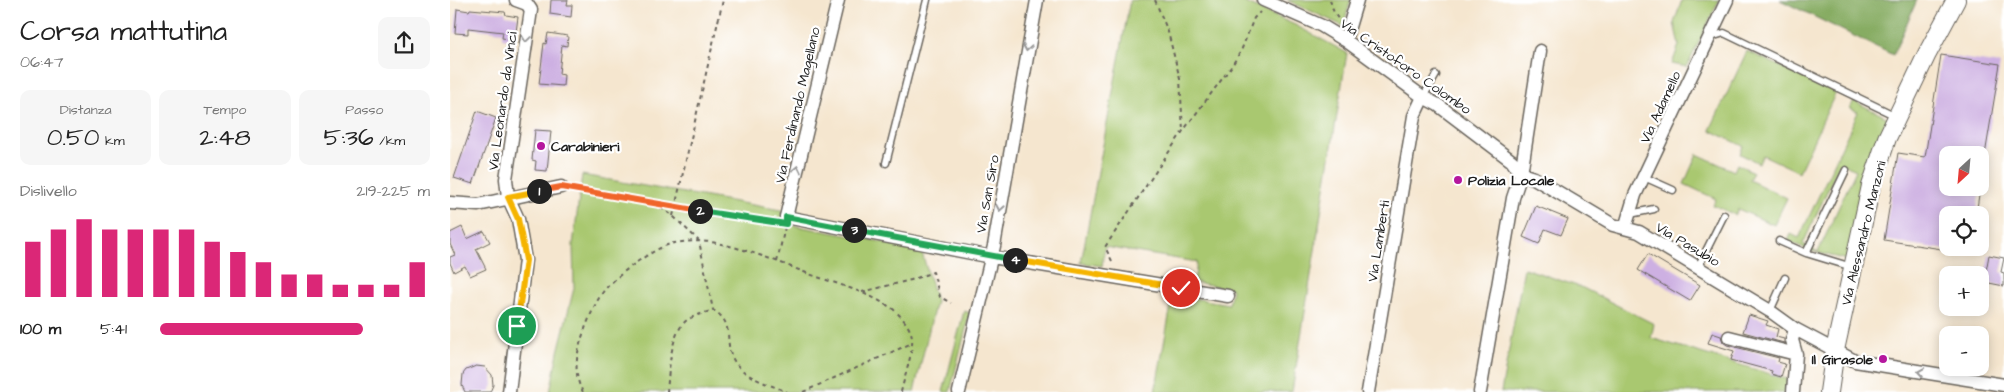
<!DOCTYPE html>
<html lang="it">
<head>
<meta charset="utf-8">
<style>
  body { margin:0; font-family:"Architects Daughter",sans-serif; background:#f6f6f6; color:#222; height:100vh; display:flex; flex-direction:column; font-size:19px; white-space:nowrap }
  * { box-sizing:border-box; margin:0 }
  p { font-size:16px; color:#767676 }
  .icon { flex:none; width:28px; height:28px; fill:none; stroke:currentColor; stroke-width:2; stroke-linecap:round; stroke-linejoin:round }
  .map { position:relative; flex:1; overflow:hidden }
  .sheet { display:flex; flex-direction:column; background:#fff; width:450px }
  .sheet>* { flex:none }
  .needle { width:32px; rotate:206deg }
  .tools { position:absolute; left:1489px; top:146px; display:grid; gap:10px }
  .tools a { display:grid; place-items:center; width:50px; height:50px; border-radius:10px; background:#fff; box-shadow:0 2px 12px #0003; font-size:25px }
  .pin { position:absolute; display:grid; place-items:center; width:42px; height:42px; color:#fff; margin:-21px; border:2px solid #fff; border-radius:50%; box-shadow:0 1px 5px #0007 }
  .km { position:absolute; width:25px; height:25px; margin:-12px; border-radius:50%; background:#222; color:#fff; font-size:14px; line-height:25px; text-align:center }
  .round { display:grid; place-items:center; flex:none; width:52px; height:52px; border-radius:10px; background:#f6f6f6 }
  .overview { display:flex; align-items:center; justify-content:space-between; height:85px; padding:0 20px }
  h1 { font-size:28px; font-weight:600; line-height:38px }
  .metrics { display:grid; grid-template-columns:repeat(3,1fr); gap:8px; height:85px; padding:5px 20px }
  .metrics div { display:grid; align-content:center; border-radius:10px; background:#f6f6f6; text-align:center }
  .metrics b { font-size:25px; font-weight:600 }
  .metrics small { font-size:14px; font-weight:400 }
  .metrics p { font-size:14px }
  .chart { height:140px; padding:10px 20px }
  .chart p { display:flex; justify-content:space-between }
  .chart svg { width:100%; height:90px; margin-top:5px; stroke:#db2777; stroke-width:6 }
  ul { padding:0 20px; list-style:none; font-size:16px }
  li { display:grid; grid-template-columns:80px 60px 1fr; align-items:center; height:38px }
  li i { height:12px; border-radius:6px; background:#db2777 }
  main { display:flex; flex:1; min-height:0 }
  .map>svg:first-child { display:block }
</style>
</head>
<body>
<main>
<section class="sheet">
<div class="overview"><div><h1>Corsa mattutina</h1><p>06:47</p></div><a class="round"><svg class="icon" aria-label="share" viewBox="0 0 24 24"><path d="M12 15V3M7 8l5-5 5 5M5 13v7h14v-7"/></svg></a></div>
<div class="metrics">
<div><p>Distanza</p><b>0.50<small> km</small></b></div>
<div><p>Tempo</p><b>2:48</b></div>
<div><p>Passo</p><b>5:36<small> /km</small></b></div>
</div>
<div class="chart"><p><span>Dislivello</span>219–225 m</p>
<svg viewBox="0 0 160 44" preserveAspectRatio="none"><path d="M5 44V17M15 44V11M25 44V6M35 44V11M45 44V11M55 44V11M65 44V11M75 44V17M85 44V22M95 44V27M105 44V33M115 44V33M125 44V38M135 44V38M145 44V38M155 44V27"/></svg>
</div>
<ul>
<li><b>100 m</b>5:41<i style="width:75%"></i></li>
</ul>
</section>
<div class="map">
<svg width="1554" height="392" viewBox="0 0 1554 392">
  <rect width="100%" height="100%" fill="#fff"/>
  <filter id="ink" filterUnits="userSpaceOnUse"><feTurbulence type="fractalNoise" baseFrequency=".02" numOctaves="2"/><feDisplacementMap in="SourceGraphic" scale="10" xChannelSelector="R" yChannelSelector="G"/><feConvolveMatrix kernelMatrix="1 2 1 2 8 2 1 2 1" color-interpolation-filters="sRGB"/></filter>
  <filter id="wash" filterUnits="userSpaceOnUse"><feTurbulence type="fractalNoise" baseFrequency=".0096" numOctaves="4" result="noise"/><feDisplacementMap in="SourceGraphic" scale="20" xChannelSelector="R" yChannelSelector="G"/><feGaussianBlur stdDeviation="1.12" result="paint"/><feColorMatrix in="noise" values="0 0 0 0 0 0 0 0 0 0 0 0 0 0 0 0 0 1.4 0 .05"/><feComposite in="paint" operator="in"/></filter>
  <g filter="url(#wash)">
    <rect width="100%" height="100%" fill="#f5e6cf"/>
    <path fill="#a9c86f" stroke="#627246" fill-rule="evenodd" d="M 680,0 L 789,0 L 845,25 L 897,53 L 842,392 L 705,392 L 723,295 L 779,304 L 782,289 L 744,282 L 747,262 L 655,247 L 652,266 L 631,263 Z
      M 837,0 L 901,0 L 893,26 Z
      M 1232,0 L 1269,0 L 1237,67 L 1222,64 L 1229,45 L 1224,23 Z
      M 1297,51 L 1386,92 L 1349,172 L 1313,155 L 1309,163 L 1290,154 L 1293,146 L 1260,130 Z
      M 1404,101 L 1438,118 L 1397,260 L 1361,251 L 1338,241 L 1341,234 L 1349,238 L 1408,112 L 1400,108 ZM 1390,163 L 1406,170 L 1368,252 L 1353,244 Z
      M 1247,154 L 1284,171 L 1287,164 L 1303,172 L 1299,180 L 1337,198 L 1324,225 L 1288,209 L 1285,215 L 1263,205 L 1266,199 L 1234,184 Z
      M 132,175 L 331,210 L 336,224 L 471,249 L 486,301 L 464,392 L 100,392 L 108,352 L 124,288 L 123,245 Z
      M 1074,268 L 1133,288 L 1204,324 L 1201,338 L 1337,379 L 1336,392 L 1051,392 Z
      M 514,311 L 520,313 L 500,392 L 493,392 Z"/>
    <path fill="#86ac62" stroke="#51643f" d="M 1330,0 L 1467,0 L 1443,55 Z"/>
    <g id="blocks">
      <path fill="#cdb0e2" d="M 101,0 L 118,0 L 117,5 L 122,5 L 121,17 L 100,14 Z
        M 7,9 L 19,11 L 20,9 L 55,12 L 56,15 L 68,17 L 65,40 L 52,38 L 53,32 L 18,28 L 18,34 L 5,33 Z
        M 98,33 L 118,36 L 117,46 L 112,45 L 109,74 L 114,75 L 113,86 L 89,84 L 94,43 L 96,44 Z
        M 1491,55 L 1550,64 L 1535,155 L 1498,155 L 1498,188 L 1530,188 L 1526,215 L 1498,215 L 1498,250 L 1434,240 L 1448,153 L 1475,157 Z
        M 27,111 L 46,118 L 23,184 L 4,178 Z
        M 85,130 L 101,131 L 97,171 L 85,170 L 86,161 L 82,160 Z
        M 1086,206 L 1118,219 L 1111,235 L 1095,229 L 1089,244 L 1073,237 Z
        M 12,227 L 17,239 L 34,231 L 40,242 L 26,249 L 36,269 L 20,276 L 15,266 L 4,272 L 0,263 L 0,257 L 5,255 L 0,244 L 0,233 Z
        M 1198,254 L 1250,285 L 1240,301 L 1188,270 Z
        M 1539,255 L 1554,258 L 1551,272 L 1554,273 L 1554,286 L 1534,282 Z
        M 1299,315 L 1318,321 L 1316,325 L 1328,329 L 1326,337 L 1334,339 L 1334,343 L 1293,332 Z
        M 1262,333 L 1271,336 L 1273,342 L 1277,345 L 1329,358 L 1328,362 L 1335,364 L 1331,377 L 1321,374 L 1322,371 L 1281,360 L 1284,351 L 1258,343 Z
        M 26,366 L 35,367 L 42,375 L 43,385 L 40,392 L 15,392 L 14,390 L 12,385 L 13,374 L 16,370 Z"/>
    </g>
  </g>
  <g filter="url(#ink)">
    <use href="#blocks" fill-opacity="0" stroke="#68635b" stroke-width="1"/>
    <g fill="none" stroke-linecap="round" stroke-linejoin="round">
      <defs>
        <path id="lane" d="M 1261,37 L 1274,33 L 1446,116
          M 973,97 L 986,75
          M 436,163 L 477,0
          M 1194,177 L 1223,190
          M 1180,214 L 1204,209
          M 1329,241 L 1356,253 L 1402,267
          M 1356,253 L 1396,170
          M 1248,267 L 1274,215
          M 1320,311 L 1335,278"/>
        <path id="street" d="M 388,0 L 336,217 L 542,257 L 778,296
          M 813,0 L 872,26 L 895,40 L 973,97 L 988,105 L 1062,161 L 1071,174
          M 895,40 L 907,0
          M 1071,174 L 1084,178 L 1163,225 L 1189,232 L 1320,311 L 1345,329 L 1405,361 L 1554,385
          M 0,203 L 28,205 L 111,187
          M 1175,228 L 1185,195 L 1277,0
          M 1279,337 L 1346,354
          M 59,392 L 75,260 L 68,219 L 58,197 L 56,179 L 81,10 L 77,4 L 66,0
          M 509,392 L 544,246 L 587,0
          M 918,392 L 964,116 L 973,97
          M 1030,392 L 1063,198 L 1071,174 L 1090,51
          M 1343,392 L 1346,354 L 1342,340 L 1345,329"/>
        <path id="secondary" d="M 1379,392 L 1385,350 L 1421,186 L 1437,138 L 1477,54 L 1506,0"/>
      </defs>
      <use href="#lane" stroke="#68635b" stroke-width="9"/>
      <use href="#street" stroke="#68635b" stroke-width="15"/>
      <use href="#secondary" stroke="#68635b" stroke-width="20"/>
      <path stroke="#68635b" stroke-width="2" stroke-dasharray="4 4" stroke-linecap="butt" d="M 705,0 L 718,32 L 730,79 L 733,131
        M 880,0 L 884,13 L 889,20
        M 123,189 L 326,223
        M 204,203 L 223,216 L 249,241 L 263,310 C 289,325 269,347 289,367 C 301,380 322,385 337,392
        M 223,216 L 273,0
        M 662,261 L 655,247 L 733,131 L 781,67 L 791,51 L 804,18 L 810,12
        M 327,262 L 335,227
        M 412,292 L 461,280 L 483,272 L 490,297 L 501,303
        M 133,392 C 121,372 128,347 136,326 C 141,314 145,303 153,292 C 165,276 201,250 220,244 C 234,241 251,240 266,243 C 297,249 329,262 359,274 C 387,284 418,292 443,309 C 450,315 458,324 461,333 C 466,345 454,378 451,392
        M 217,392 C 219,372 220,333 237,320 C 245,315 255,313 263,310
        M 353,392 L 462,343"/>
      <use href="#lane" stroke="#fff" stroke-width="6"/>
      <use href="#street" stroke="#fff" stroke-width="12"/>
      <use href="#secondary" stroke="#fff" stroke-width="18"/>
    </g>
    <defs><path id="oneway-chevron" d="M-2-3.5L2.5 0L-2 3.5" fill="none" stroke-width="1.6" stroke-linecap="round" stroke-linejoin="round" transform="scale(1.25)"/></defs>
    <g stroke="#999">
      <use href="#oneway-chevron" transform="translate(76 39) rotate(98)"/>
      <use href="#oneway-chevron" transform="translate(577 48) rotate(100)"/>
      <use href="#oneway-chevron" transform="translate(347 169) rotate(-78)"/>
      <use href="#oneway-chevron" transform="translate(550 208) rotate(100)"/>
      <use href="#oneway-chevron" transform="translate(1471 372) rotate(-171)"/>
    </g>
  </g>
  <g fill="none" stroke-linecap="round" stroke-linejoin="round" filter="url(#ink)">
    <defs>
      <path id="split-1" d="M 67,326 L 76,260 L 68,219 L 58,197 L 89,191"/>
      <path id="split-2" d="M 89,191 L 111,187 L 250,211"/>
      <path id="split-3" d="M 250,211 L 336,224 L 336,217 L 404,230"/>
      <path id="split-4" d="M 404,230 L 565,260"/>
      <path id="split-5" d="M 565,260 L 731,288"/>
    </defs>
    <use href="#split-1" stroke="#fff" stroke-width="10"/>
    <use href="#split-2" stroke="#fff" stroke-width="10"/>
    <use href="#split-3" stroke="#fff" stroke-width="10"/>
    <use href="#split-4" stroke="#fff" stroke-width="10"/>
    <use href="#split-5" stroke="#fff" stroke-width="10"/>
    <use href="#split-1" stroke="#f5b400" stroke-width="6"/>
    <use href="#split-2" stroke="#f0652b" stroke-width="6"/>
    <use href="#split-3" stroke="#22a559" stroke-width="6"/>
    <use href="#split-4" stroke="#22a559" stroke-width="6"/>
    <use href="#split-5" stroke="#f5b400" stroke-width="6"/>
  </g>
  <g fill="#b5179e" stroke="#fff" stroke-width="2">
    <circle cx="91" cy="146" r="5"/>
    <circle cx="1008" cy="180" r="5"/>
    <circle cx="1433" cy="359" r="5"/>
  </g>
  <g text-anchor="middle" stroke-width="4.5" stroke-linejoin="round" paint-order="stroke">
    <g font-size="14" fill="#1c1c1c" stroke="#fff">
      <text transform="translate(956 66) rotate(35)" y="5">Via Cristoforo Colombo</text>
      <text transform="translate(52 101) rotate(-82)" y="5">Via Leonardo da Vinci</text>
      <text transform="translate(347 105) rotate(-77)" y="5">Via Ferdinando Magellano</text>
      <text transform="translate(1210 107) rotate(-65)" y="5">Via Adamello</text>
      <text transform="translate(537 194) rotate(-80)" y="5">Via San Siro</text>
      <text transform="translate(1413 233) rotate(-76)" y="5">Via Alessandro Manzoni</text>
      <text transform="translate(928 241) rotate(-81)" y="5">Via Lamberti</text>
      <text transform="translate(1238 244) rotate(31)" y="5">Via Pasubio</text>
    </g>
    <g font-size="14" font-weight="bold" fill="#1c1c1c" stroke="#fff" text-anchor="start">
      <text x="101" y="151">Carabinieri</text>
      <text x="1018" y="185">Polizia Locale</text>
      <text x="1423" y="364" text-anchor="end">Il Girasole</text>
    </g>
  </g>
</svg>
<div class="tools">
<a><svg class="needle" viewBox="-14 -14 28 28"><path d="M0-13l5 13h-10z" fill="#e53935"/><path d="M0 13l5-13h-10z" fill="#767676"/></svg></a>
<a><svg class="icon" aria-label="locate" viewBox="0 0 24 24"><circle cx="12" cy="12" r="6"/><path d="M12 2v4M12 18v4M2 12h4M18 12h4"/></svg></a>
<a>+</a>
<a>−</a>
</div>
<div class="pin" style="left:67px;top:326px;background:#1e9e55"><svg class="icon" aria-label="arrive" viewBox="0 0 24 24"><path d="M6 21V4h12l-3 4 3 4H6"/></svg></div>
<div class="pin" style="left:731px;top:288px;background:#d93025"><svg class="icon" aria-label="check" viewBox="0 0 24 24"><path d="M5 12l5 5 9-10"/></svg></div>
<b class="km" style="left:89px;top:191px">1</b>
<b class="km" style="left:250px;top:211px">2</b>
<b class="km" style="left:404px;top:230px">3</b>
<b class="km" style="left:565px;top:260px">4</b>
</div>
</main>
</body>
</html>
